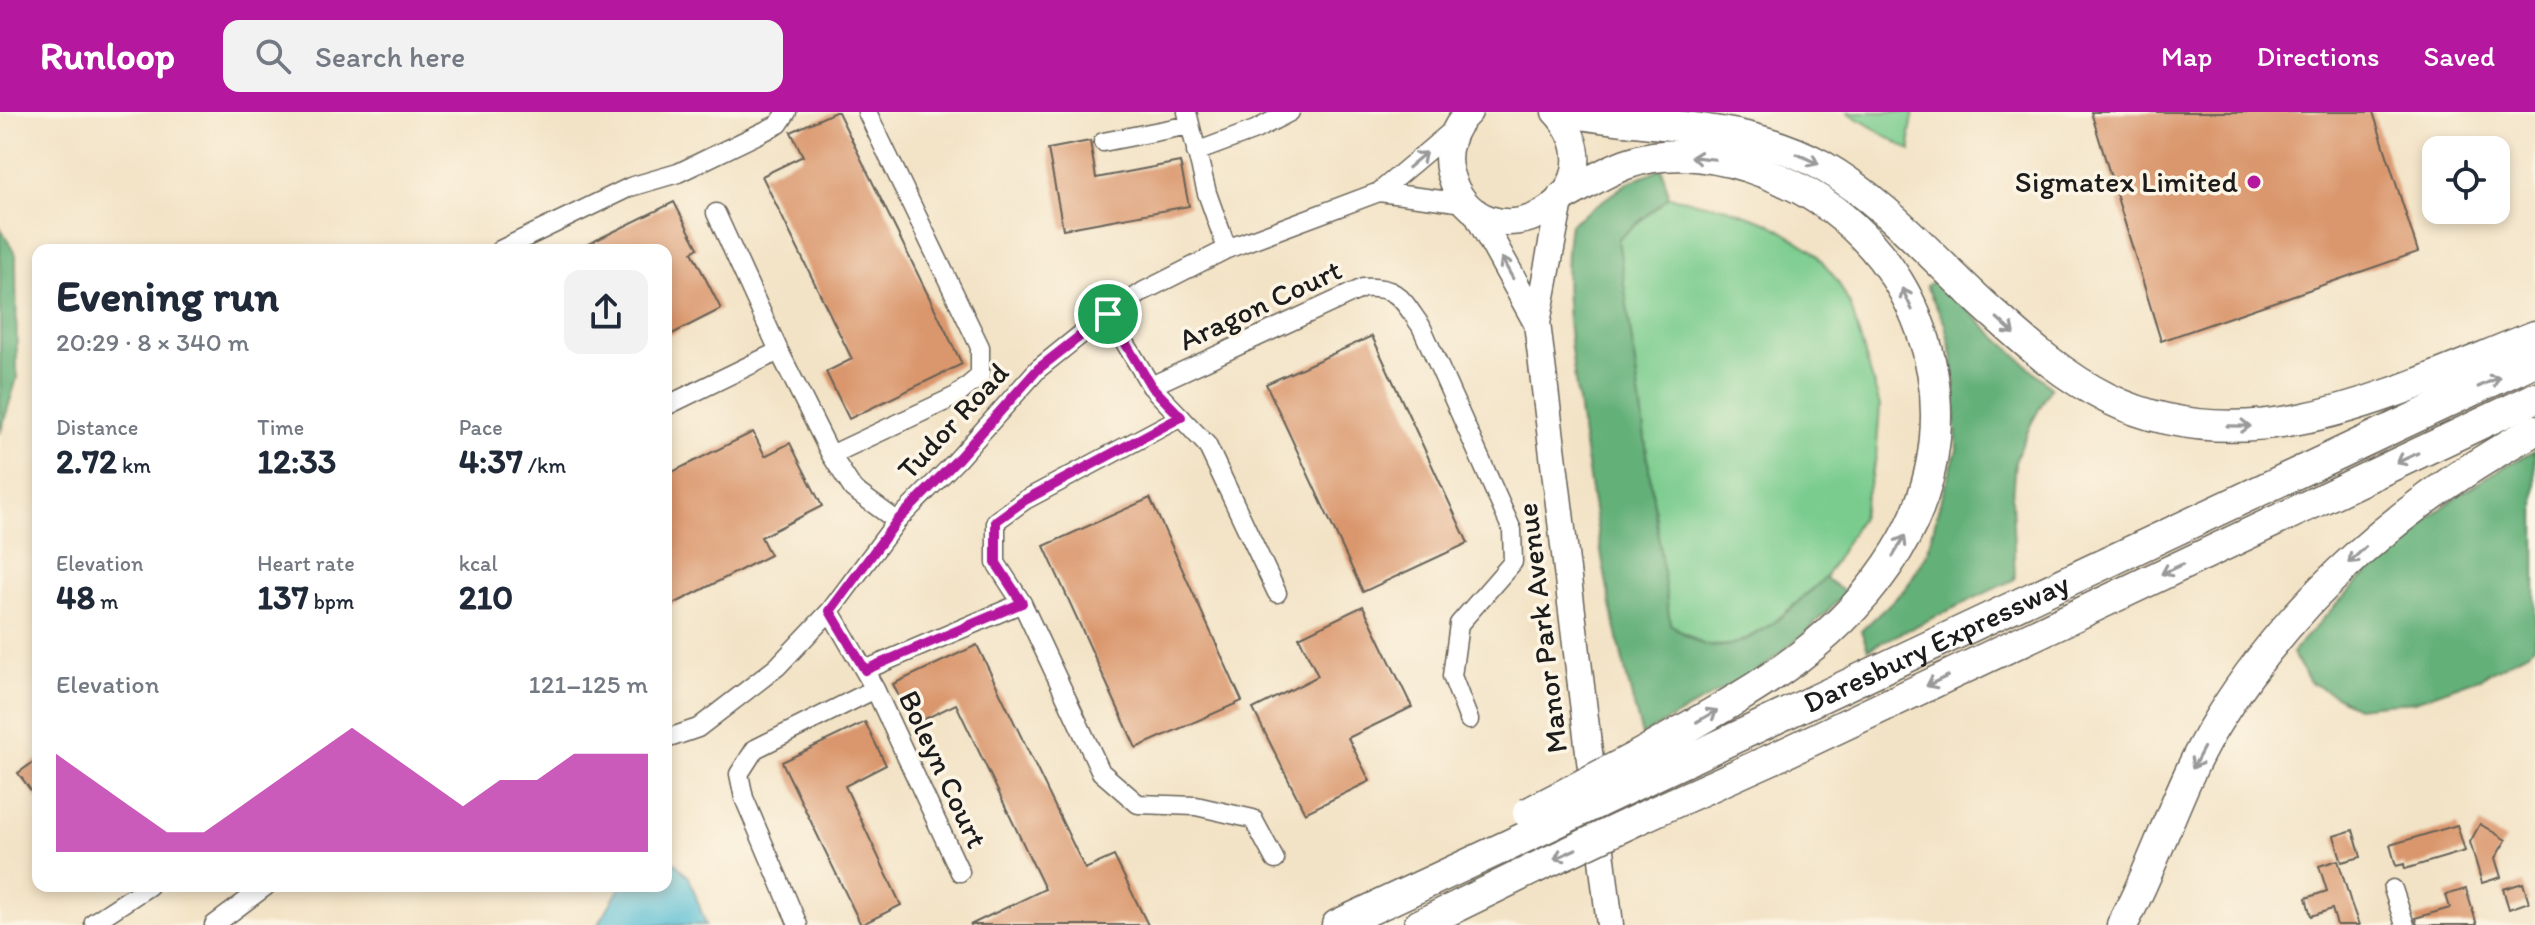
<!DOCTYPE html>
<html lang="en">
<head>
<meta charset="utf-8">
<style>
  body { margin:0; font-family:Itim,sans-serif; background:#f2f2f3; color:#1f2937; height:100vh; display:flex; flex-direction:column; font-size:30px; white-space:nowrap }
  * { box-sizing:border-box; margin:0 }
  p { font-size:26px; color:#747a83 }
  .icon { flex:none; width:44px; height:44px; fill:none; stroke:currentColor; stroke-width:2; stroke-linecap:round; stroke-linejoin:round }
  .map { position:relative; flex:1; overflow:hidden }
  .details { position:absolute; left:32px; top:132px; width:640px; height:648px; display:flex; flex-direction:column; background:#fff; border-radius:16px; box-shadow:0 4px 12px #0003 }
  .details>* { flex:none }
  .tools { position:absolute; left:2422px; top:24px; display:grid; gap:16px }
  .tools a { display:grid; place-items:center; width:88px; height:88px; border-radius:16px; background:#fff; box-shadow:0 4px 12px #0003; font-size:40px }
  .pin { position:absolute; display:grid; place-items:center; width:68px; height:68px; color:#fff; margin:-34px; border:4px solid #fff; border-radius:50%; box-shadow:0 2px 8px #0007 }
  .round { display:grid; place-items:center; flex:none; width:84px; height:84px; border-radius:16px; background:#f2f2f3 }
  .summary { display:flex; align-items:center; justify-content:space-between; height:136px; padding:0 24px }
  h1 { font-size:44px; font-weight:700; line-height:60px }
  .stats { display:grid; grid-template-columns:repeat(3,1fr); gap:12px; height:136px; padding:8px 24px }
  .stats div { display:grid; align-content:center }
  .stats b { font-size:34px; font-weight:700 }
  .stats small { font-size:22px; font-weight:400 }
  .stats p { font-size:22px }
  .chart { height:224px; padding:16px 24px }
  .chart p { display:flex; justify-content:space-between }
  .chart svg { width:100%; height:144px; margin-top:8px; fill:#b5179e; opacity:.7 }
  header { display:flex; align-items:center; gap:48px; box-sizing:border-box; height:112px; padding:0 40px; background:#b5179e; color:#fff }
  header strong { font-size:38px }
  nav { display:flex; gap:44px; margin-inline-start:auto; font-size:28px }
  .search { width:560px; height:72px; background:#f2f2f3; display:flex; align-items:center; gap:20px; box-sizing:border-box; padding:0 28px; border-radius:16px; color:#747a83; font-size:30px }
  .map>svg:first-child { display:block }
</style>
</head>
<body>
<header>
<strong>Runloop</strong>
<div class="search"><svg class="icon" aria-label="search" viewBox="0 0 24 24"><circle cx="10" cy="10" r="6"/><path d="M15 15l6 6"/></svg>Search here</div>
<nav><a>Map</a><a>Directions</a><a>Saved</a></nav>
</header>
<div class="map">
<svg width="2535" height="813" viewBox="0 0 2535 813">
  <rect width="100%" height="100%" fill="#fcf5e5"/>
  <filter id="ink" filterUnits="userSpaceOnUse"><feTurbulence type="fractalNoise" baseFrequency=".0125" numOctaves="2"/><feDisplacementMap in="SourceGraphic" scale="16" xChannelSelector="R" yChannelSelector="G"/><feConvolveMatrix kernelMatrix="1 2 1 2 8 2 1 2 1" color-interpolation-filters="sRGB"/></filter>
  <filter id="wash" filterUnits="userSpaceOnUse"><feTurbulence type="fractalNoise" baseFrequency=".006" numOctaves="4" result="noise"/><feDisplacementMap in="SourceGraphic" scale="32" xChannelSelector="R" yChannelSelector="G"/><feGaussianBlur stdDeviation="1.8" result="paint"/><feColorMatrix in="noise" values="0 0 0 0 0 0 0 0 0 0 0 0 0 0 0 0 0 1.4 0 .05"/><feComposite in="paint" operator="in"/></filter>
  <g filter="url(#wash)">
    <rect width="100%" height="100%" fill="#f3e3c6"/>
    <path fill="#7acc8e" stroke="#4b7455" stroke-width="2" d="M 1847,0 L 1914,0 L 1910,21 L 1911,39 Z
      M 1669,85 L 1727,96 L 1769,111 L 1812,138 L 1837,168 L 1851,195 L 1880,294 L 1876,346 L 1861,405 L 1825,466 L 1773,511 L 1735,533 L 1706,534 L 1670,512 L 1618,127 Z"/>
    <path fill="#63b079" stroke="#40664a" stroke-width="2" d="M 1662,56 L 1669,85 L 1618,127 L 1670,512 C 1681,519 1696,532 1709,534 C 1751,540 1796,492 1825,466 L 1846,481 L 1806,520 L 1766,553 L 1642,623 C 1613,521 1596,417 1581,312 C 1572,245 1560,179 1570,112 L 1629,70 Z
      M 0,115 L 16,143 L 17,266 L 0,322 Z
      M 1938,167 L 1974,204 L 2051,275 L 2031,312 L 2015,349 L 2012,386 L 2015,467 L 1868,537 L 1861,519 L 1906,476 L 1928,439 L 1941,386 L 1957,338 L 1953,247 L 1945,212 L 1926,174 Z
      M 2535,339 L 2535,532 L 2529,539 L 2482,565 L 2415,589 L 2356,595 L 2310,570 L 2292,541 C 2363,461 2437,385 2535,339 Z"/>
    <path fill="#56bdd4" stroke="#396c78" stroke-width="2" d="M 666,742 L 689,765 L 706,813 L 598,813 L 621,774 L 666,774 Z"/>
    <g id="blocks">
      <path fill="#da976d" d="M 835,0 L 838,0 L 962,252 L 849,307 L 826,260 L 852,247 L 762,64 L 803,44 L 791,20 Z
        M 2091,0 L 2373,0 L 2418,140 L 2161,229 Z
        M 1090,29 L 1096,66 L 1180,50 L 1189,94 L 1063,117 L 1048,37 Z
        M 674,90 L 698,136 L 692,140 L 721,197 L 666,225 L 666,138 L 576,138 Z
        M 1372,224 L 1468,431 L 1363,480 L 1266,272 Z
        M 753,320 L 765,344 L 790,331 L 822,394 L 761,425 L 770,443 L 666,496 L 666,363 Z
        M 1150,386 L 1242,589 L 1136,636 L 1044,434 Z
        M 1363,494 L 1412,595 L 1348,626 L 1370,669 L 1305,701 L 1253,597 L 1318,564 L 1299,525 Z
        M 977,533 L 1085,757 L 1114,744 L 1148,813 L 970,813 L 1045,777 L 956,592 L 912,613 L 893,572 Z
        M 865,610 L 886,653 L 845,674 L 901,793 L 861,813 L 782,650 Z
        M 38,647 L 38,688 L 18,661 Z
        M 2480,712 L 2506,728 L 2495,746 L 2501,765 L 2482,771 L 2470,730 Z
        M 2457,713 L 2465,739 L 2405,757 L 2404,752 L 2396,754 L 2390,733 Z
        M 2353,718 L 2361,745 L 2342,750 L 2334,724 Z
        M 2338,748 L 2351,791 L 2359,813 L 2337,813 L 2332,797 L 2311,804 L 2306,786 L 2327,779 L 2319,754 Z
        M 2523,771 L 2529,790 L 2509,797 L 2503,777 Z
        M 2466,777 L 2477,813 L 2417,813 L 2415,806 L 2450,796 L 2446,783 Z"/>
    </g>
  </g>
  <g filter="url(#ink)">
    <use href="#blocks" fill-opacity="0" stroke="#676258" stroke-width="2"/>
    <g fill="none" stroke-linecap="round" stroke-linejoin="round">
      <defs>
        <path id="street" d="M 1187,0 L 1207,81 L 1227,137
          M 1103,30 L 1190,13
          M 1196,40 L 1255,18 L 1290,0
          M 1379,80 L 1465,91
          M 716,101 L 779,239 L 831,343 L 853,377 L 897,409
          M 500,138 L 630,75 L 678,61 L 779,12 L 787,0
          M 1108,202 L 1151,274 L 1207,333 L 1277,481
          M 1151,274 L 1363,176 C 1399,174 1402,188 1421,214 L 1512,418 L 1513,450 L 1459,512 L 1452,564 L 1469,608
          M 666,294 L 779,239
          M 1181,305 L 1025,388 L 996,409 L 996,451 L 1022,491 L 1101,660 L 1138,692 L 1196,694 L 1253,707 L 1275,748
          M 831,343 L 956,284 L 980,264 L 980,235 L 867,0
          M 830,499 L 875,577 L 960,760
          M 865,558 L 1022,491
          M 666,627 L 698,616 L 777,555 L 830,499 L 897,409 L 956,349 L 1038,257 L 1090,215 L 1144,179 L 1227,137 L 1379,80 L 1455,16
          M 2393,777 L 2405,813
          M 95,813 L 94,810 L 149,774
          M 214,813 L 266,774
          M 798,813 L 744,686 L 739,662 L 755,637 L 875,577"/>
        <path id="secondary" d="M 1469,0 C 1453,15 1444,39 1450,61 C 1481,166 1631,82 1555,0
          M 1560,89 L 1537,211 L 1610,813
          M 1476,100 L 1537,211"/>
        <g id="primary">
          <path d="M 1568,0 C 1654,16 1743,10 1821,53 C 1888,91 1938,153 1995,203 C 2029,234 2065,265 2107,286 C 2251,357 2400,277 2535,224"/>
          <path d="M 1564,84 C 1585,73 1607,58 1629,51 C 1673,36 1724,45 1765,61 C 1919,118 1984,298 1897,439 C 1834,541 1739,585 1639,643"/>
          <path id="s1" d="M 1643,669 L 2535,249"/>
          <path d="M 1647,703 L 1785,641 L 2535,286"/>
          <path d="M 1337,813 L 1530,723"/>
          <path d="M 1419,813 L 1533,757"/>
          <path d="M 2122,813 C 2158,747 2177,674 2217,610 C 2294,485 2407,388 2535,318"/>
        </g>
      </defs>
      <use href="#street" stroke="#676258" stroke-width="21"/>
      <use href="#secondary" stroke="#676258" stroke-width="29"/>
      <use href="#primary" stroke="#676258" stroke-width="33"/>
      <use href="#street" stroke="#fff" stroke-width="18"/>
      <use href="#secondary" stroke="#fff" stroke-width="26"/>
      <use href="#primary" stroke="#fff" stroke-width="30"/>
      <defs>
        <path id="primary-bridge" d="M 1528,701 L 1639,643
          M 1530,723 L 1643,669
          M 1533,757 L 1647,703"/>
      </defs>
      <use href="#primary-bridge" stroke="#676258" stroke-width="33" stroke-linecap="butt"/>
      <use href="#primary-bridge" stroke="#fff" stroke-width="30"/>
    </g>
    <defs><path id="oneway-shaft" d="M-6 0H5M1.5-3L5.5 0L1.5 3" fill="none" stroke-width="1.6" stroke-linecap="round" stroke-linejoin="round" transform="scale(2)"/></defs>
    <g stroke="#999">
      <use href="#oneway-shaft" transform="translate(1703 46) rotate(-174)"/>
      <use href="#oneway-shaft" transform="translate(1808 47) rotate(25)"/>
      <use href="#oneway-shaft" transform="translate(1417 48) rotate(-40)"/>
      <use href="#oneway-shaft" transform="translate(1507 156) rotate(-119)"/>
      <use href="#oneway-shaft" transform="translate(1907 187) rotate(-115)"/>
      <use href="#oneway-shaft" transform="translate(2006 214) rotate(42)"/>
      <use href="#oneway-shaft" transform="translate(2489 270) rotate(-25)"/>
      <use href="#oneway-shaft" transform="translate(2239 314) rotate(1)"/>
      <use href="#oneway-shaft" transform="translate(2407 346) rotate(155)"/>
      <use href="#oneway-shaft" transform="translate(1899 434) rotate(-60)"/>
      <use href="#oneway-shaft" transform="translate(2357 443) rotate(137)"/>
      <use href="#oneway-shaft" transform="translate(2172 457) rotate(155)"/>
      <use href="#oneway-shaft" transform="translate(1937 569) rotate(155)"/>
      <use href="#oneway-shaft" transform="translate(1707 604) rotate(-30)"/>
      <use href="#oneway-shaft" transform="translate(2198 646) rotate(118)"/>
      <use href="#oneway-shaft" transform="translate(1565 742) rotate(155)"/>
    </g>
  </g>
  <g fill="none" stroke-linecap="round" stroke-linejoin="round" filter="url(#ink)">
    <defs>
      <path id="route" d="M 1108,202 L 1151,274 L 1181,305 L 1025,388 L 996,409 L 996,451 L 1022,491 L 865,558 L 830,499 L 897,409 L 956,349 L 1038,257 Z"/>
    </defs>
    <use href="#route" stroke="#fff" stroke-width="16"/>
    <use href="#route" stroke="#b5179e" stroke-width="10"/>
  </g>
  <circle fill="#b5179e" stroke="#fcf5e5" stroke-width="3" cx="2254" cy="70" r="8"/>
  <g text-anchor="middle" stroke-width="7" stroke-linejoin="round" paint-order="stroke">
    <g font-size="30" fill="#1c1c1c" stroke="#fcf5e5" text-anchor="end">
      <text x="2238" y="80">Sigmatex Limited</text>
    </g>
    <g font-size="30" fill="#1c1c1c" stroke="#fcf5e5">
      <text transform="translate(1260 193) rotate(-25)" y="10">Aragon Court</text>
      <text transform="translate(953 309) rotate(-47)" y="10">Tudor Road</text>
      <text transform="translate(1542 516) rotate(-97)" y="10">Manor Park Avenue</text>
      <text dy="10" stroke="none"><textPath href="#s1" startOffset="324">Daresbury Expressway</textPath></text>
      <text transform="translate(943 657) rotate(65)" y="10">Boleyn Court</text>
    </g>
  </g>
</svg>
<div class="tools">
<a><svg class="icon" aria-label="locate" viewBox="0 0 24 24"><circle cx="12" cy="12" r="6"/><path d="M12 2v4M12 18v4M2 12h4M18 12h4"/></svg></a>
</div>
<div class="pin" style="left:1108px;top:202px;background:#1e9e55"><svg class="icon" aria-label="arrive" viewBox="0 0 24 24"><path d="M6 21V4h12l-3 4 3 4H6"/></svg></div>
<section class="details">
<div class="summary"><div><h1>Evening run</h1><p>20:29 · 8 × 340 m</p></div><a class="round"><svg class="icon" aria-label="share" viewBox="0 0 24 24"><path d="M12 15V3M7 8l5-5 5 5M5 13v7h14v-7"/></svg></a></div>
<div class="stats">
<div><p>Distance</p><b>2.72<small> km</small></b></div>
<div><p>Time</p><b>12:33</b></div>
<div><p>Pace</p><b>4:37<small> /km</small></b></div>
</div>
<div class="stats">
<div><p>Elevation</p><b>48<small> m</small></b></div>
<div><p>Heart rate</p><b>137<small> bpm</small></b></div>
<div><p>kcal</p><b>210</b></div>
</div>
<div class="chart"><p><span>Elevation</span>121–125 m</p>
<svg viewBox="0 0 160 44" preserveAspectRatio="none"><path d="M0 44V14L10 22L20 30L30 38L40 38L50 30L60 22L70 14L80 6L90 14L100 22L110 30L120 22L130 22L140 14L150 14L160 14V44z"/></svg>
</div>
</section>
</div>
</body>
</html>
